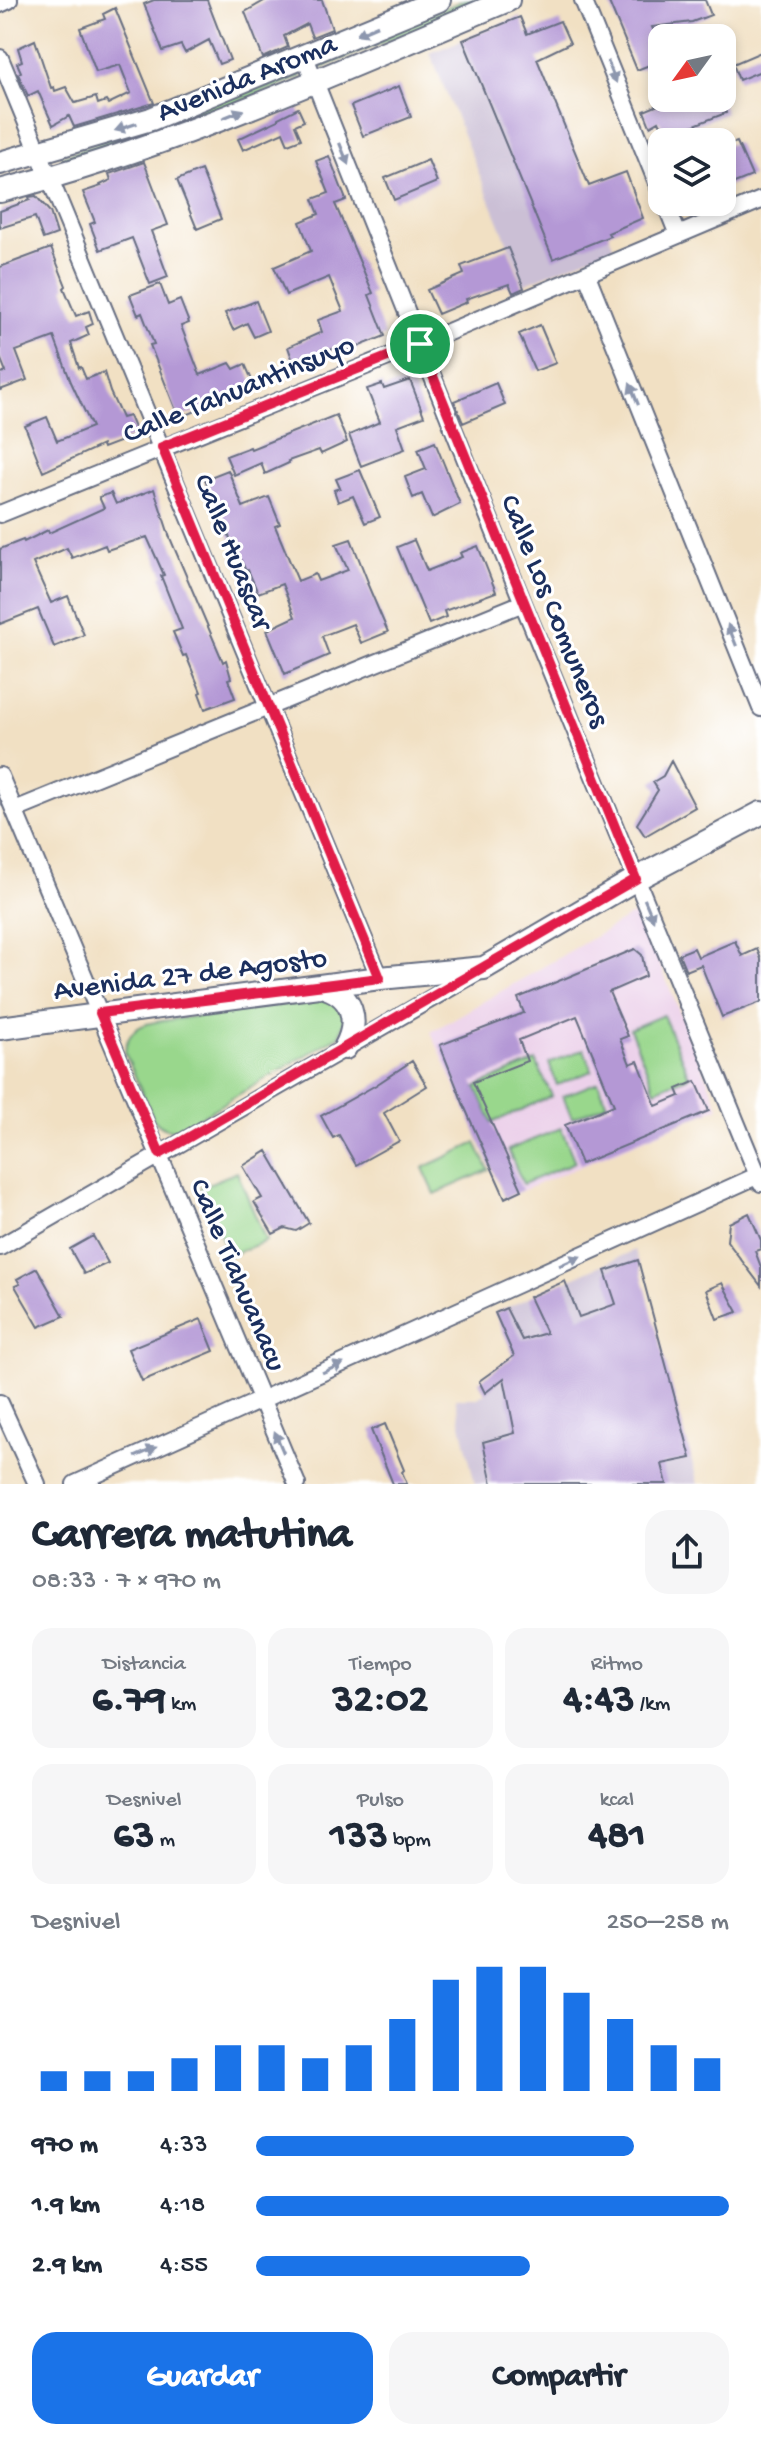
<!DOCTYPE html>
<html lang="es">
<head>
<meta charset="utf-8">
<style>
  body { margin:0; font-family:"Gochi Hand",sans-serif; background:#f6f6f7; color:#1f2937; height:100vh; display:flex; flex-direction:column; font-size:30px; white-space:nowrap }
  * { box-sizing:border-box; margin:0 }
  p { font-size:26px; color:#747a83 }
  .icon { flex:none; width:44px; height:44px; fill:none; stroke:currentColor; stroke-width:2; stroke-linecap:round; stroke-linejoin:round }
  .map { position:relative; height:1484px; overflow:hidden }
  .sheet { display:flex; flex-direction:column; background:#fff; flex:1 }
  .sheet>* { flex:none }
  .needle { width:52px; rotate:237deg }
  .fabs { position:absolute; left:648px; top:24px; display:grid; gap:16px }
  .fabs a { display:grid; place-items:center; width:88px; height:88px; border-radius:16px; background:#fff; box-shadow:0 4px 12px #0003; font-size:40px }
  .pin { position:absolute; display:grid; place-items:center; width:68px; height:68px; color:#fff; margin:-34px; border:4px solid #fff; border-radius:50%; box-shadow:0 2px 8px #0007 }
  .round { display:grid; place-items:center; flex:none; width:84px; height:84px; border-radius:24px; background:#f6f6f7 }
  .overview { display:flex; align-items:center; justify-content:space-between; height:136px; padding:0 32px }
  h1 { font-size:44px; font-weight:700; line-height:60px }
  .stats { display:grid; grid-template-columns:repeat(3,1fr); gap:12px; height:136px; padding:8px 32px }
  .stats div { display:grid; align-content:center; border-radius:20px; background:#f6f6f7; text-align:center }
  .stats b { font-size:40px; font-weight:700 }
  .stats small { font-size:22px; font-weight:400 }
  .stats p { font-size:22px }
  .chart { height:224px; padding:16px 32px }
  .chart p { display:flex; justify-content:space-between }
  .chart svg { width:100%; height:144px; margin-top:8px; stroke:#1a73e8; stroke-width:6 }
  .action { display:flex; gap:16px; margin-top:auto; padding:16px 32px }
  .action a { flex:1; height:92px; border-radius:24px; background:#1a73e8; color:#fff; font-size:32px; font-weight:700; line-height:92px; text-align:center }
  .action a+a { background:#f6f6f7; color:#1f2937 }
  ul { padding:0 32px; list-style:none; font-size:26px }
  li { display:grid; grid-template-columns:128px 96px 1fr; align-items:center; height:60px }
  li i { height:20px; border-radius:10px; background:#1a73e8 }
  .map>svg:first-child { display:block }
</style>
</head>
<body>
<div class="map">
<svg width="761" height="1484" viewBox="0 0 761 1484">
  <rect width="100%" height="100%" fill="#fff"/>
  <filter id="ink" filterUnits="userSpaceOnUse"><feTurbulence type="fractalNoise" baseFrequency=".0125" numOctaves="2"/><feDisplacementMap in="SourceGraphic" scale="16" xChannelSelector="R" yChannelSelector="G"/><feConvolveMatrix kernelMatrix="1 2 1 2 8 2 1 2 1" color-interpolation-filters="sRGB"/></filter>
  <filter id="wash" filterUnits="userSpaceOnUse"><feTurbulence type="fractalNoise" baseFrequency=".006" numOctaves="4" result="noise"/><feDisplacementMap in="SourceGraphic" scale="32" xChannelSelector="R" yChannelSelector="G"/><feGaussianBlur stdDeviation="1.8" result="paint"/><feColorMatrix in="noise" values="0 0 0 0 0 0 0 0 0 0 0 0 0 0 0 0 0 1.4 0 .05"/><feComposite in="paint" operator="in"/></filter>
  <g filter="url(#wash)">
    <rect width="100%" height="100%" fill="#f1e0c3"/>
    <path fill="#ecd1ea" d="M 632,915 L 641,919 L 719,1107 L 505,1198 L 431,1032 Z"/>
    <path fill="#cbbfd5" d="M 520,17 L 614,247 L 524,284 L 430,53 Z
      M 635,1250 L 698,1484 L 475,1484 L 455,1398 L 478,1398 L 519,1368 L 495,1313 Z"/>
    <path fill="#99d78c" stroke="#5a8375" stroke-width="2" d="M 464,0 L 485,0 L 322,68 L 319,61 Z
      M 296,69 L 301,77 L 175,127 L 64,163 L 61,157 Z
      M 319,999 L 329,999 L 346,1014 L 340,1035 L 178,1130 C 167,1130 161,1128 154,1120 L 125,1053 C 126,1034 137,1025 155,1022 Z
      M 663,1015 L 689,1076 L 655,1090 L 630,1029 Z
      M 584,1049 L 592,1071 L 557,1085 L 549,1063 Z
      M 536,1061 L 552,1096 L 492,1123 L 476,1087 Z
      M 598,1082 L 607,1104 L 572,1118 L 563,1096 Z
      M 561,1128 L 575,1162 L 523,1184 L 508,1150 Z
      M 476,1143 L 489,1170 L 435,1194 L 423,1168 Z
      M 237,1172 L 266,1241 L 229,1256 L 200,1187 Z"/>
    <g id="blocks">
      <path fill="#b498d5" d="M 154,0 L 207,0 L 230,60 L 219,64 L 209,40 L 185,53 L 181,45 L 163,51 L 144,4 Z
        M 266,0 L 322,0 L 332,29 L 312,37 L 307,24 L 284,36 L 288,47 L 263,58 L 245,12 Z
        M 608,0 L 705,0 L 711,15 L 692,22 L 652,27 L 662,50 L 662,60 L 637,70 Z
        M 115,8 L 154,103 L 74,127 L 69,116 L 53,125 L 38,91 L 28,96 L 18,74 L 21,72 L 17,63 L 22,61 L 18,48 L 35,40 L 51,88 L 54,87 L 55,91 L 66,87 L 75,103 L 96,97 L 98,104 L 106,101 L 108,104 L 131,93 L 120,65 L 96,72 L 80,28 L 105,19 L 103,14 Z
        M 520,17 L 527,34 L 560,21 L 570,43 L 537,59 L 589,186 L 626,172 L 643,218 L 608,233 L 610,236 L 553,259 L 463,40 Z
        M 761,52 L 761,71 L 739,80 L 733,64 Z
        M 399,86 L 411,117 L 363,136 L 351,106 Z
        M 675,98 L 720,98 L 726,113 L 689,127 L 695,142 L 669,142 L 659,121 L 650,126 L 644,111 Z
        M 298,108 L 304,121 L 295,125 L 301,139 L 288,144 L 283,132 L 243,150 L 238,139 L 278,120 L 278,118 Z
        M 737,142 L 752,176 L 722,188 L 722,147 Z
        M 329,156 L 346,200 L 335,204 L 373,293 L 369,295 L 385,336 L 345,352 L 343,346 L 293,361 L 288,347 L 322,332 L 318,320 L 343,311 L 329,277 L 286,295 L 274,267 L 311,251 L 300,222 L 319,214 L 313,199 L 329,193 L 316,161 Z
        M 428,160 L 437,182 L 394,200 L 385,178 Z
        M 144,162 L 168,225 L 151,231 L 168,277 L 150,284 L 132,238 L 100,250 L 90,224 L 95,222 L 83,192 L 101,186 L 100,185 L 111,180 L 109,174 Z
        M 201,170 L 221,219 L 197,229 L 177,180 Z
        M 36,196 L 50,212 L 57,234 L 43,239 L 35,217 L 0,228 L 0,211 L 30,200 L 29,197 Z
        M 51,248 L 66,286 L 64,288 L 76,316 L 89,311 L 93,324 L 86,327 L 89,335 L 71,343 L 79,368 L 81,367 L 86,379 L 104,372 L 110,392 L 122,418 L 129,416 L 137,435 L 103,448 L 102,445 L 43,472 L 25,426 L 47,417 L 57,441 L 92,427 L 71,382 L 54,337 L 16,351 L 27,380 L 0,390 L 0,373 L 6,372 L 0,357 L 0,267 Z
        M 508,248 L 524,288 L 513,293 L 509,284 L 466,299 L 467,302 L 438,314 L 427,290 L 464,274 L 461,266 Z
        M 160,284 L 168,305 L 180,300 L 189,323 L 181,326 L 200,375 L 230,363 L 234,369 L 245,364 L 255,387 L 179,418 L 150,345 L 154,344 L 142,313 L 138,315 L 130,295 Z
        M 256,301 L 268,331 L 254,337 L 247,323 L 233,330 L 225,313 Z
        M 540,325 L 556,363 L 535,371 L 519,334 Z
        M 410,380 L 424,416 L 397,426 L 405,449 L 361,466 L 349,435 L 380,422 L 367,389 L 382,384 L 384,389 Z
        M 496,383 L 505,405 L 463,423 L 454,401 Z
        M 336,415 L 347,442 L 321,454 L 319,450 L 288,461 L 289,463 L 265,474 L 261,463 L 234,475 L 226,456 L 250,447 L 251,449 Z
        M 435,442 L 460,504 L 432,518 L 422,494 L 413,498 L 405,477 L 426,469 L 418,449 Z
        M 228,470 L 243,507 L 269,497 L 280,524 L 275,526 L 298,581 L 315,574 L 318,581 L 348,570 L 336,544 L 351,539 L 368,582 L 367,583 L 388,632 L 361,643 L 353,624 L 322,636 L 329,655 L 285,674 L 267,630 L 295,617 L 282,584 L 258,593 L 248,570 L 246,571 L 232,543 L 205,479 Z
        M 360,470 L 380,517 L 365,523 L 353,496 L 338,502 L 334,490 L 340,488 L 336,479 Z
        M 154,489 L 170,538 L 223,662 L 226,660 L 231,678 L 228,679 L 235,698 L 205,709 L 199,693 L 201,692 L 186,655 L 183,656 L 173,632 L 182,629 L 161,576 L 164,575 L 147,537 L 107,550 L 105,545 L 72,558 L 67,548 L 33,563 L 51,603 L 68,596 L 84,635 L 54,647 L 38,609 L 0,624 L 0,549 L 23,540 L 24,542 L 48,530 L 49,533 L 104,508 L 99,497 L 111,493 L 116,504 Z
        M 414,540 L 427,571 L 462,557 L 460,553 L 478,546 L 496,592 L 444,611 L 446,617 L 429,624 L 397,547 Z
        M 671,761 L 695,807 L 645,836 L 637,824 L 658,790 L 653,782 L 663,776 Z
        M 735,941 L 742,956 L 757,949 L 761,959 L 761,1002 L 722,1017 L 701,965 L 686,971 L 679,954 L 694,948 L 698,957 Z
        M 635,949 L 642,955 L 646,976 L 609,992 L 628,1036 L 620,1039 L 630,1064 L 638,1061 L 656,1106 L 680,1096 L 677,1089 L 696,1081 L 709,1111 L 581,1164 L 565,1125 L 614,1105 L 577,1016 L 519,1040 L 527,1061 L 473,1082 L 522,1190 L 505,1198 L 465,1108 L 440,1045 L 524,1013 L 518,998 Z
        M 412,1061 L 427,1086 L 384,1113 L 399,1141 L 356,1165 L 339,1135 L 333,1138 L 321,1116 L 376,1085 Z
        M 267,1151 L 309,1223 L 296,1231 L 285,1228 L 273,1234 L 254,1202 L 262,1198 L 243,1166 Z
        M 749,1213 L 761,1240 L 761,1249 L 755,1251 L 761,1267 L 761,1286 L 727,1241 L 729,1223 Z
        M 93,1236 L 108,1263 L 84,1274 L 70,1249 Z
        M 638,1260 L 691,1458 L 662,1464 L 667,1484 L 492,1484 L 483,1442 L 515,1433 L 504,1378 L 485,1393 L 479,1381 L 514,1356 L 495,1313 L 506,1308 L 522,1340 L 546,1333 L 529,1297 L 565,1281 L 579,1317 L 616,1304 L 605,1271 Z
        M 37,1268 L 64,1316 L 39,1327 L 15,1286 L 20,1284 L 17,1279 Z
        M 722,1283 L 738,1312 L 717,1319 L 706,1290 Z
        M 201,1319 L 214,1351 L 142,1381 L 128,1349 Z
        M 385,1424 L 404,1470 L 402,1472 L 407,1484 L 393,1484 L 371,1430 Z"/>
    </g>
  </g>
  <g filter="url(#ink)">
    <use href="#blocks" fill-opacity="0" stroke="#666d81" stroke-width="2"/>
    <g fill="none" stroke-linecap="round" stroke-linejoin="round">
      <defs>
        <path id="street" d="M 583,0 L 662,195
          M 0,4 L 9,0
          M 305,57 L 523,603 L 761,1183
          M 0,58 L 380,978
          M 665,202 L 678,235
          M 587,275 L 761,708
          M 0,514 L 420,344 L 761,200
          M 0,776 L 297,1484
          M 15,810 L 523,603
          M 0,1247 L 479,971
          M 0,1403 L 37,1484
          M 75,1484 L 761,1174"/>
        <path id="secondary" d="M 0,163 L 151,119 L 439,0
          M 0,191 C 176,146 341,70 508,0
          M 321,986 C 353,994 360,1021 345,1048
          M 0,1028 L 380,978 L 484,968 L 636,879 L 761,813"/>
      </defs>
      <use href="#street" stroke="#666d81" stroke-width="20"/>
      <use href="#secondary" stroke="#666d81" stroke-width="26"/>
      <use href="#street" stroke="#fff" stroke-width="16"/>
      <use href="#secondary" stroke="#fff" stroke-width="22"/>
    </g>
    <defs><path id="oneway-solid" d="M-6-.8H1V-3.2L6.5 0L1 3.2V.8H-6Z" transform="scale(2)"/></defs>
    <g fill="#8d97ae">
      <use href="#oneway-solid" transform="translate(367 30) rotate(157)"/>
      <use href="#oneway-solid" transform="translate(612 72) rotate(68)"/>
      <use href="#oneway-solid" transform="translate(233 114) rotate(-22)"/>
      <use href="#oneway-solid" transform="translate(126 127) rotate(162)"/>
      <use href="#oneway-solid" transform="translate(344 154) rotate(68)"/>
      <use href="#oneway-solid" transform="translate(634 394) rotate(-112)"/>
      <use href="#oneway-solid" transform="translate(732 635) rotate(-112)"/>
      <use href="#oneway-solid" transform="translate(649 910) rotate(67)"/>
      <use href="#oneway-solid" transform="translate(570 1261) rotate(-24)"/>
      <use href="#oneway-solid" transform="translate(333 1368) rotate(-24)"/>
      <use href="#oneway-solid" transform="translate(279 1442) rotate(-113)"/>
      <use href="#oneway-solid" transform="translate(146 1452) rotate(-24)"/>
    </g>
  </g>
  <g fill="none" stroke-linecap="round" stroke-linejoin="round" filter="url(#ink)">
    <defs>
      <path id="route" d="M 420,344 L 636,879 L 160,1154 L 100,1013 L 380,978 L 162,447 Z"/>
    </defs>
    <use href="#route" stroke="#fff" stroke-width="16"/>
    <use href="#route" stroke="#e11d48" stroke-width="10"/>
  </g>
  <g text-anchor="middle" stroke-width="6" stroke-linejoin="round" paint-order="stroke">
    <g font-size="30" fill="#1b2f5e" stroke="#fff">
      <text transform="translate(246 76) rotate(-22)" y="10">Avenida Aroma</text>
      <text transform="translate(238 387) rotate(-22)" y="10">Calle Tahuantinsuyo</text>
      <text transform="translate(235 551) rotate(68)" y="10">Calle Huascar</text>
      <text transform="translate(557 610) rotate(68)" y="10">Calle Los Comuneros</text>
      <text transform="translate(190 972) rotate(-7)" y="10">Avenida 27 de Agosto</text>
      <text transform="translate(240 1274) rotate(67)" y="10">Calle Tiahuanacu</text>
    </g>
  </g>
</svg>
<div class="fabs">
<a><svg class="needle" viewBox="-14 -14 28 28"><path d="M0-13l5 13h-10z" fill="#e53935"/><path d="M0 13l5-13h-10z" fill="#747a83"/></svg></a>
<a><svg class="icon" aria-label="layers" viewBox="0 0 24 24"><path d="M12 4l9 5-9 5-9-5zM3 14l9 5 9-5"/></svg></a>
</div>
<div class="pin" style="left:420px;top:344px;background:#1e9e55"><svg class="icon" aria-label="arrive" viewBox="0 0 24 24"><path d="M6 21V4h12l-3 4 3 4H6"/></svg></div>
</div>
<section class="sheet">
<div class="overview"><div><h1>Carrera matutina</h1><p>08:33 · 7 × 970 m</p></div><a class="round"><svg class="icon" aria-label="share" viewBox="0 0 24 24"><path d="M12 15V3M7 8l5-5 5 5M5 13v7h14v-7"/></svg></a></div>
<div class="stats">
<div><p>Distancia</p><b>6.79<small> km</small></b></div>
<div><p>Tiempo</p><b>32:02</b></div>
<div><p>Ritmo</p><b>4:43<small> /km</small></b></div>
</div>
<div class="stats">
<div><p>Desnivel</p><b>63<small> m</small></b></div>
<div><p>Pulso</p><b>133<small> bpm</small></b></div>
<div><p>kcal</p><b>481</b></div>
</div>
<div class="chart"><p><span>Desnivel</span>250–258 m</p>
<svg viewBox="0 0 160 44" preserveAspectRatio="none"><path d="M5 44V38M15 44V38M25 44V38M35 44V34M45 44V30M55 44V30M65 44V34M75 44V30M85 44V22M95 44V10M105 44V6M115 44V6M125 44V14M135 44V22M145 44V30M155 44V34"/></svg>
</div>
<ul>
<li><b>970 m</b>4:33<i style="width:80%"></i></li>
<li><b>1.9 km</b>4:18<i style="width:100%"></i></li>
<li><b>2.9 km</b>4:55<i style="width:58%"></i></li>
</ul>
<div class="action"><a>Guardar</a><a>Compartir</a></div>
</section>
</body>
</html>
